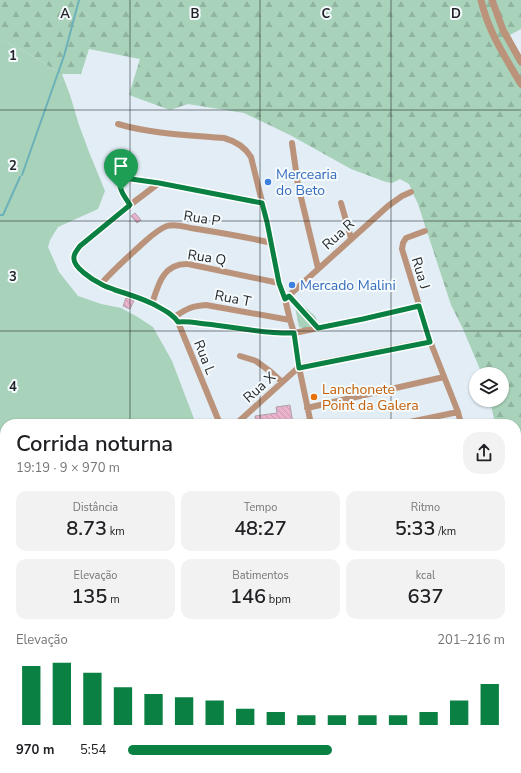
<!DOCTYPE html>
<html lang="pt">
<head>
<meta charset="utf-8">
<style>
  body { margin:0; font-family:"Nunito Sans",sans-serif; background:#f2f2f2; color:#202124; height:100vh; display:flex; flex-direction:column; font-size:15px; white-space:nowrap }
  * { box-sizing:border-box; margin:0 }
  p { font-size:13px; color:#757577 }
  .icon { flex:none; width:22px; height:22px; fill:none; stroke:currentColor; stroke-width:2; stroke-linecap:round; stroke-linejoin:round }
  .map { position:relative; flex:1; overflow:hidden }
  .details { position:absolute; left:0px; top:419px; width:521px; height:354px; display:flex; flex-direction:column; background:#fff; border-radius:16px 16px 0 0; box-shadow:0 1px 3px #0004 }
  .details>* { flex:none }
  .tools { position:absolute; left:469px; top:367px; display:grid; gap:8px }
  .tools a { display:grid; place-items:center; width:40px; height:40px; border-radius:50%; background:#fff; box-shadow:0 1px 3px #0004; font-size:20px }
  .pin { position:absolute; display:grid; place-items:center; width:34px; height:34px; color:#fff; margin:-41px -17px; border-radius:50% 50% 50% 0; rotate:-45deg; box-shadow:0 0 4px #0007 }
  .pin .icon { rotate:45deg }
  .round { display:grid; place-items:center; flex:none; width:42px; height:42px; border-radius:16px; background:#f2f2f2 }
  .headline { display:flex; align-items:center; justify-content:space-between; height:68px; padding:0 16px }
  h1 { font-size:22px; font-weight:600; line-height:30px }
  .figures { display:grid; grid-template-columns:repeat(3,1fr); gap:6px; height:68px; padding:4px 16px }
  .figures div { display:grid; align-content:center; border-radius:10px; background:#f2f2f2; text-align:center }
  .figures b { font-size:20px; font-weight:600 }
  .figures small { font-size:11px; font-weight:400 }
  .figures p { font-size:11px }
  .chart { height:112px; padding:8px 16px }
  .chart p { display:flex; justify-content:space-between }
  .chart svg { width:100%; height:72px; margin-top:4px; stroke:#0b8043; stroke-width:6 }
  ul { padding:0 16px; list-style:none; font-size:13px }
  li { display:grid; grid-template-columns:64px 48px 1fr; align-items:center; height:30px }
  li i { height:10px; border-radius:5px; background:#0b8043 }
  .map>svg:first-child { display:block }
</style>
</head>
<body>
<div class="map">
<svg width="521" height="773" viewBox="0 0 521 773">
  <defs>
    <pattern id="forest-firs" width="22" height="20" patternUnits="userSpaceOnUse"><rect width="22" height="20" fill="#a8d2b9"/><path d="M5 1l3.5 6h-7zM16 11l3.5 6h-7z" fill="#90b49f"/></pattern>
    <pattern id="park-crowns" width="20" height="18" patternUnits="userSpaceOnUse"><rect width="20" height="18" fill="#a8d2b9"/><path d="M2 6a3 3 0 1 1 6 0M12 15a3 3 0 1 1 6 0" fill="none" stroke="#90b49f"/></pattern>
    <pattern id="water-waves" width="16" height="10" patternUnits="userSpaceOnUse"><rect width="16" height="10" fill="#6cb1ba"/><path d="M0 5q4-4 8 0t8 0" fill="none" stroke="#589097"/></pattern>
    <pattern id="building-back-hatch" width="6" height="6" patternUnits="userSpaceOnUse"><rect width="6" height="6" fill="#e9b3cd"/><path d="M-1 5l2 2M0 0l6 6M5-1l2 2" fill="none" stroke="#c79ab0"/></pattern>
  </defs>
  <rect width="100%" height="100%" fill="#e2edf6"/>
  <path fill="#a8d2b9" d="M 0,39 L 27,53 L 62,74 L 70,95 L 79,125 L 89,152 L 105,191 L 98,209 L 58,227 L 50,240 L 48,247 L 59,272 L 78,296 L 101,304 L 121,308 L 136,316 L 153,327 L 172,361 L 196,424 L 5,424 L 5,744 L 0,743 Z"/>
  <path fill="url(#forest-firs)" d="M 0,0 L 521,0 L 521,29 L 510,35 L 521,61 L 521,640 L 518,650 L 521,651 L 521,723 L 516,722 L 516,424 L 495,424 L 490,400 L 502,400 L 502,374 L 482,374 L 463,329 L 451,305 L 418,204 L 409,184 L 400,179 L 392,183 L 386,182 L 351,169 L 290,135 L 244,113 L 188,104 L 170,110 L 129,95 L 140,59 L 89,49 L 81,74 L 62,74 L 27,53 L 0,39 Z"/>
  <path fill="url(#park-crowns)" d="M 297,300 L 315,316 L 319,325 C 314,328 304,329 299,327 L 294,302 Z"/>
  <path fill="url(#water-waves)" d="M 0,743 L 5,744 L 5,768 L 65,768 L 73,771 L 71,773 L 4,772 L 0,771 Z"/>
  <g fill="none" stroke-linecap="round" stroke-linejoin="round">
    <path stroke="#6cb1ba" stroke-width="2" d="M 22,175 L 64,56 L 79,0
      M 0,215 L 3,215 L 20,177"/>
  </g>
  <path fill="url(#building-back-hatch)" stroke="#aea2a7" d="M 135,213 L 141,220 L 137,223 L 131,216 Z
    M 126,298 L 134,301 L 130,309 L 123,306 Z
    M 290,405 L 293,424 L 256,424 L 255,416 L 277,413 L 276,407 Z
    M 189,768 L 215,768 L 216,773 L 190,773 Z
    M 273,768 L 303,768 L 304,770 L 291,773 L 274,773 Z
    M 353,768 L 363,768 L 361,773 L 355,773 Z"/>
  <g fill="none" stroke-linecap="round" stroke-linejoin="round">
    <path stroke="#ba937a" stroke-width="3" d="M 516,582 L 521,564
      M 516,739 L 521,740
      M 441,768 L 442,773
      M 476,768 L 477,773
      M 461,773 L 462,772 L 462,768"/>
    <path stroke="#ba937a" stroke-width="6" d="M 118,124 C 152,134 189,135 224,138 C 235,141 245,147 251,157 L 267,222 L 279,283 L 285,299 L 290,320 L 294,333 L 299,367 L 311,424
      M 292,143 L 298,185 L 318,268
      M 159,183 L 130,205 L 80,247 C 78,249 74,253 74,257 C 72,267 93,280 101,284 C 105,287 111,288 116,290 C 128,294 141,298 153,304 C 162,309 172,313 178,322 L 220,424
      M 341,203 L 351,238
      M 130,205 C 125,197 119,190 120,181 L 124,178 L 159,183 L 262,203
      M 425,231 L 406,238 L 403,243 L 402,249 L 430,341 L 458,412 L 461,424
      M 101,284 C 113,270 128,257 142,244 C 149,238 158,229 167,226 C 177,223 187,228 197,229 C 222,233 247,237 272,243
      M 289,296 L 318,328
      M 285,299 L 388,206 L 402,196 L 411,192
      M 152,304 C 158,285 163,263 188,264 L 279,283
      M 174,317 C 187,309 191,306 206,305 L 290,320
      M 178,322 L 185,321 L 220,325 L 269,333 L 294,333 L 363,319 L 419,306
      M 240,356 L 256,361 L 271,372 L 282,382
      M 307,408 L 444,377
      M 236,424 L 299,367 L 430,341
      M 400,424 L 458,412
      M 0,596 L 5,601
      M 251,768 L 252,773
      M 123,771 L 135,768"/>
    <path stroke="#ba937a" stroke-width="7" d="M 481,0 C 488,31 505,57 521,84
      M 492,0 L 503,30 L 521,62
      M 516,726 L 521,728
      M 75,773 L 81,768"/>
  </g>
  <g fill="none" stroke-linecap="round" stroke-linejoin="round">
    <defs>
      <path id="route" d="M 124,178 L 159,183 L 262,203 L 267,222 L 279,283 L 285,299 L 289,296 L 318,328 L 363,319 L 419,306 L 430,342 L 299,368 L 294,333 C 264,334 235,327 206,324 C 197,323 187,321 178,322 C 172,313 162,309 153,304 C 141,298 128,294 115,290 C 111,288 105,287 101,284 C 93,280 72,267 74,257 C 74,253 78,249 80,246 L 130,205 C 125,197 119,190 120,181 Z"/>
    </defs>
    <use href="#route" stroke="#fff" stroke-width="8"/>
    <use href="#route" stroke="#0b8043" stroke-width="5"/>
  </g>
  <path fill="none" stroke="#1f2326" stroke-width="1" stroke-opacity="0.55" d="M 130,0 L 130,424M 260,0 L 260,424M 391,0 L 391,424M 0,110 L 521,110M 0,221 L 521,221M 0,331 L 521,331M 0,442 L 5,442M 516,442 L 521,442M 0,552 L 5,552M 516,552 L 521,552M 0,663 L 5,663M 516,663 L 521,663M 130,768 L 130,773M 260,768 L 260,773M 391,768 L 391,773"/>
  <g fill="#3f7fe0" stroke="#f5fafd" stroke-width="1.5">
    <circle cx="268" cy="182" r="4"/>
    <circle cx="292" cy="285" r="4"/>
  </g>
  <circle fill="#e8710a" stroke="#f5fafd" stroke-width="1.5" cx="314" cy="397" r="4"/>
  <g text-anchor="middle" stroke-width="4" stroke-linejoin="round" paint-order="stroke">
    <g font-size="14" fill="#366cbe" stroke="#f5fafd" text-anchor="start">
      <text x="276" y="179">Mercearia<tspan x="276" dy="16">do Beto</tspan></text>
      <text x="300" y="290">Mercado Malini</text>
    </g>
    <g font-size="14" fill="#1f2326" stroke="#f5fafd">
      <text transform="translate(202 218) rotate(9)" y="5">Rua P</text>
      <text transform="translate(338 234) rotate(-42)" y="5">Rua R</text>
      <text transform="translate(207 257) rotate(9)" y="5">Rua Q</text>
      <text transform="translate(421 273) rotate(73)" y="5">Rua J</text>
      <text transform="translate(233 298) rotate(11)" y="5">Rua T</text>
      <text transform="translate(205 357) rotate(68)" y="5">Rua L</text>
      <text transform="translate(259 387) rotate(-42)" y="5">Rua X</text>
    </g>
    <g font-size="14" fill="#c56008" stroke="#f5fafd" text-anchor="start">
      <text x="322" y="394">Lanchonete<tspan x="322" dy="16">Point da Galera</tspan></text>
    </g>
  </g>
  <g font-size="13" text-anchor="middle" font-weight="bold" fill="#1f2326" stroke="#f5fafd" stroke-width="4" stroke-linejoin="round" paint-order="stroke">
    <text x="65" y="18">A</text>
    <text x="195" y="18">B</text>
    <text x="326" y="18">C</text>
    <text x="456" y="18">D</text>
    <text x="13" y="60">1</text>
    <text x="13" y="170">2</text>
    <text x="13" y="281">3</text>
    <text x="13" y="391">4</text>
  </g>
</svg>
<div class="tools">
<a><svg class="icon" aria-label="layers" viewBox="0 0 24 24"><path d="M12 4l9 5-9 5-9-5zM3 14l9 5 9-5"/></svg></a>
</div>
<div class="pin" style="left:121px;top:190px;background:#1e9e55"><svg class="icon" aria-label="arrive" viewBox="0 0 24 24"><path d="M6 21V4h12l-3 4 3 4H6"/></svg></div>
<section class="details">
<div class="headline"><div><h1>Corrida noturna</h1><p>19:19 · 9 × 970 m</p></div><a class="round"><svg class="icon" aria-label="share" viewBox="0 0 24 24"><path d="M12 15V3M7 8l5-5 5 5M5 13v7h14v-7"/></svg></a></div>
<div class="figures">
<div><p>Distância</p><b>8.73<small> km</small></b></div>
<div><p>Tempo</p><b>48:27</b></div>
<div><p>Ritmo</p><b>5:33<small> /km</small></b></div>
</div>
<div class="figures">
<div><p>Elevação</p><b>135<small> m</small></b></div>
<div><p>Batimentos</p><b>146<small> bpm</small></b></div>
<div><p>kcal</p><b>637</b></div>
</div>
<div class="chart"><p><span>Elevação</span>201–216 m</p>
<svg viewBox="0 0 160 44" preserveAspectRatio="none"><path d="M5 44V8M15 44V6M25 44V12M35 44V21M45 44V25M55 44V27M65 44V29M75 44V34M85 44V36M95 44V38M105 44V38M115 44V38M125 44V38M135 44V36M145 44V29M155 44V19"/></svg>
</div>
<ul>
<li><b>970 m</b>5:54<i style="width:54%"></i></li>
</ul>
</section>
</div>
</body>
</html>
